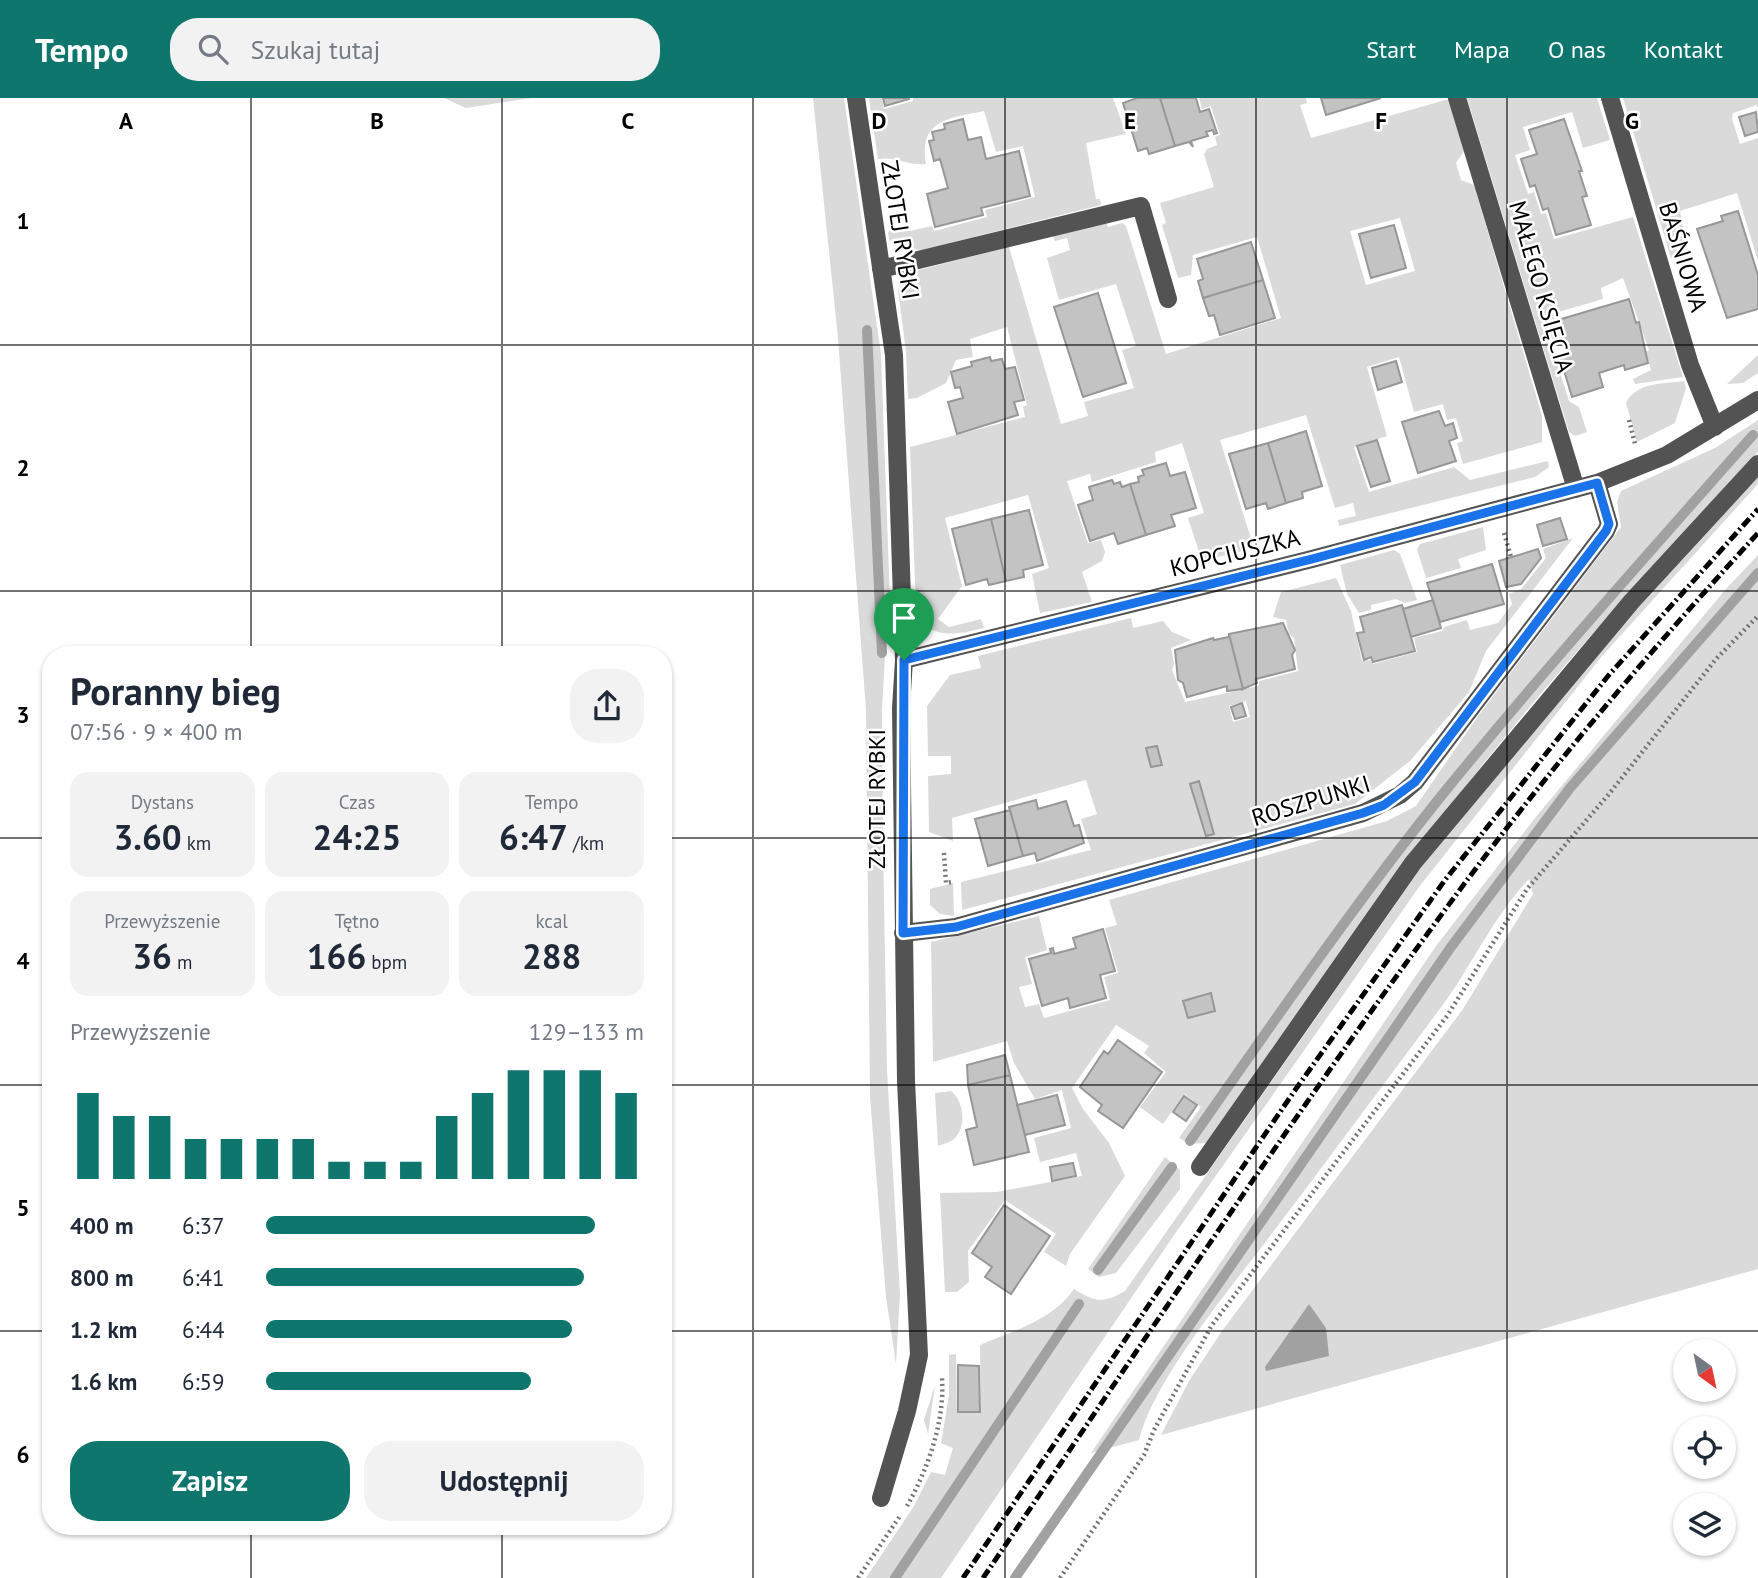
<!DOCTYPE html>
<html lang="pl">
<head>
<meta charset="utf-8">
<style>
  body { margin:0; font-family:"PT Sans",sans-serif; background:#f2f2f3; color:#1f2937; height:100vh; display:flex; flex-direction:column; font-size:26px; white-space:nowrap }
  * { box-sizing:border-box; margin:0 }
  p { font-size:23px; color:#747a83 }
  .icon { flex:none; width:38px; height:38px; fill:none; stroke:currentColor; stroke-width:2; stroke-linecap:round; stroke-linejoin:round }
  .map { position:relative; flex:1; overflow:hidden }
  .panel { position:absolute; left:42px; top:548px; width:630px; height:889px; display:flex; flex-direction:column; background:#fff; border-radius:28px; box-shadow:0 2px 5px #0004 }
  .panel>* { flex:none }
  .needle { width:46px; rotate:147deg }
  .controls { position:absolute; left:1673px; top:1241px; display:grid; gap:14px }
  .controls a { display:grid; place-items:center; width:63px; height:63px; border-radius:50%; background:#fff; box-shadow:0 2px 5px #0004; font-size:35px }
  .pin { position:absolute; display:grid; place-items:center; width:60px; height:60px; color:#fff; margin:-72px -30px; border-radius:50% 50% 50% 0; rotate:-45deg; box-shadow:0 0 7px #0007 }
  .pin .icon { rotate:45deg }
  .round { display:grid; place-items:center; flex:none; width:74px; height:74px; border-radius:28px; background:#f2f2f3 }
  .headline { display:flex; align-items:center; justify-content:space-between; height:119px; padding:0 28px }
  h1 { font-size:38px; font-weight:800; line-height:52px }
  .metrics { display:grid; grid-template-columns:repeat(3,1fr); gap:10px; height:119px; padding:7px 28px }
  .metrics div { display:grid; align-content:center; border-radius:18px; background:#f2f2f3; text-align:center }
  .metrics b { font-size:35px; font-weight:800 }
  .metrics small { font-size:19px; font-weight:400 }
  .metrics p { font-size:19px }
  .chart { height:196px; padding:14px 28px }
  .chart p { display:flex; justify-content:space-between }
  .chart svg { width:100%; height:126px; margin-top:7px; stroke:#0f766e; stroke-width:6 }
  .button { display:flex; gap:14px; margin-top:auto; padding:14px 28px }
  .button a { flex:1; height:80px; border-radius:28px; background:#0f766e; color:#fff; font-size:28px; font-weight:800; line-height:80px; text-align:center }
  .button a+a { background:#f2f2f3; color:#1f2937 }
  ul { padding:0 28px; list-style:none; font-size:23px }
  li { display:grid; grid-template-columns:112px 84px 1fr; align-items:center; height:52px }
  li i { height:18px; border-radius:9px; background:#0f766e }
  header { display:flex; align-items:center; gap:42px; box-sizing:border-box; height:98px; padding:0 35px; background:#0f766e; color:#fff }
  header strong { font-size:33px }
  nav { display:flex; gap:38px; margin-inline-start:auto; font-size:24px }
  .search { width:490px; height:63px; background:#f2f2f3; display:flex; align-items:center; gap:18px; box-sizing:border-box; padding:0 24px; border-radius:28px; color:#747a83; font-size:26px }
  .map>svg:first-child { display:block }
</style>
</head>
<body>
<header>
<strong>Tempo</strong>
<div class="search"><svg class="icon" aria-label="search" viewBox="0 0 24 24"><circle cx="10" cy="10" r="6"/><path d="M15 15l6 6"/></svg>Szukaj tutaj</div>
<nav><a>Start</a><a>Mapa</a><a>O nas</a><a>Kontakt</a></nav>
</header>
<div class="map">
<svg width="1758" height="1480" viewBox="0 0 1758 1480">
  <rect width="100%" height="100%" fill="#fff"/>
  <path fill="#dadada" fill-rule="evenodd" d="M 444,0 L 531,0 L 466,10 Z
    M 813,0 L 844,0 L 881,256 L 890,503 L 888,504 L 882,612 L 883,746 L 887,972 L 900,1196 L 896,1266 L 886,1199 L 870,999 L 866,612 L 838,240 Z
    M 869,0 L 882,0 L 884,11 L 913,3 L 913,0 L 1113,0 L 1126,36 L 1086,45 L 1096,101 L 1100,101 L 1101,107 L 922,152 L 904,150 L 889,142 L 888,134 L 901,127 L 910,133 L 932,128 L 934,133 L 987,119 L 985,112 L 1035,99 L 1023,48 L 996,54 L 984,13 C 949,20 918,22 926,66 C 908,68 896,58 878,61 Z
    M 1199,0 L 1306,0 L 1307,5 L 1300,7 L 1311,40 L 1449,1 L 1464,53 L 1456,65 L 1461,82 L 1474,87 L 1542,318 L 1542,344 L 1463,366 L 1457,345 L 1463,343 L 1456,320 L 1447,322 L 1443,306 L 1414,314 L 1399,259 L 1367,269 L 1387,338 L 1354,349 L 1369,394 L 1454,369 L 1470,382 L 1548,363 L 1549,369 L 1535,379 L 1339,428 L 1338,422 L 1356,418 L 1353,405 L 1335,410 L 1306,317 L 1220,342 L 1254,450 L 1202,463 L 1188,420 L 1204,415 L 1182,345 L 1155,354 L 1156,364 L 1092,384 L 1090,376 L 1067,383 L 1088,445 L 1101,442 L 1105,454 L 1102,463 L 1082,474 L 1092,504 L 1040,515 L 1032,476 L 1049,470 L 1028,397 L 945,420 L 962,488 L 938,521 L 949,529 L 981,521 L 984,530 C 957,537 927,543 916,511 L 910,349 L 1025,319 L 1023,309 L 1027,307 L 1007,229 L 970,241 L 973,259 L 956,262 L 946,285 L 917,300 L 908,301 L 906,254 L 898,192 L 915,173 L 1009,149 L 1061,326 L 1088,318 L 1084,304 L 1134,290 L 1122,252 L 1136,248 L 1116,186 L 1059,202 L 1047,160 L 1070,152 L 1067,140 L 1055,143 L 1053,138 L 1106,124 L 1108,129 L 1122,125 L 1126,128 L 1166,256 L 1281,220 L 1257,139 L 1193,157 L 1191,177 L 1178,180 L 1162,127 L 1166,125 L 1160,105 L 1214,89 L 1204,56 L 1207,51 L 1217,47 L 1215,39 L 1220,37 L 1211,8 L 1202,11 ZM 1400,120 L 1415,173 L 1366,187 L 1350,133 Z
    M 1467,0 L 1597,0 L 1610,42 L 1583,50 L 1572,14 L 1523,29 L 1530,52 L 1515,57 L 1528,96 L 1534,94 L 1541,116 L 1546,115 L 1554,141 L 1633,119 L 1683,279 L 1635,286 L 1633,281 L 1651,272 L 1646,254 L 1649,252 L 1623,180 L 1601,190 L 1603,201 L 1555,215 L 1563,242 L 1551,247 L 1569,303 L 1579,309 L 1587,334 L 1575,338 L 1569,334 Z
    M 1623,0 L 1758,0 L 1758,10 L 1757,7 L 1733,15 L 1732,21 L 1740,46 L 1758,40 L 1758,163 L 1737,95 L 1680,113 L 1686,145 L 1683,156 L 1671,160 Z
    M 1758,257 L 1758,275 L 1743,285 L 1727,286 Z
    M 1684,283 L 1686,290 L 1675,325 L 1637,344 L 1626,305 C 1636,284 1663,286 1684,283 Z
    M 1758,322 L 1758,354 C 1658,463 1556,572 1465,689 C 1374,804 1291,925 1206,1045 L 1189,1046 L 1179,1040 L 1201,1009 L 1184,996 L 1163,1026 L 1140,1009 L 1166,974 L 1144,955 L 1149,948 L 1116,927 L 1072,990 L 1083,1011 L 1109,1045 L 1125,1078 L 1070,1156 L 1066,1168 L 1044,1154 L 1056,1136 L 1005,1102 L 968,1153 L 969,1184 L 957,1194 L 945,1194 L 940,1095 L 997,1094 L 1082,1078 L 1076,1055 L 1040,1064 L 1034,1040 L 1071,1030 L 1062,992 L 1035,1001 L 1014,965 L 1007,943 L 933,964 L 931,844 L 1039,818 L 1047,852 L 1025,859 L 1032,886 L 1019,889 L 1025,909 L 1039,906 L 1044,920 L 1110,902 L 1104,879 L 1118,875 L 1105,830 L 1117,827 L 1109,802 L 1387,723 L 1416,708 L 1478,618 L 1621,429 L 1617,404 L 1621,393 L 1715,350 Z
    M 1758,376 L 1758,386 L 1602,558 L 1419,789 L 1172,1140 L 941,1480 L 866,1480 L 914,1408 L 931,1374 L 945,1377 L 953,1350 L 941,1345 L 949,1297 L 949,1257 L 956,1256 L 957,1315 L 981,1315 L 980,1247 C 1013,1233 1053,1222 1074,1191 C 1095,1204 1103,1206 1125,1193 L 1432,754 L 1623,523 Z
    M 1483,429 L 1486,452 L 1458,461 L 1461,470 L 1426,480 L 1417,451 L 1420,446 Z
    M 1573,440 L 1486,553 L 1469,594 L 1410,663 L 1355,706 L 962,812 L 961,784 L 1091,752 L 1081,721 L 1097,716 L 1086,682 L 952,720 L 953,743 L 929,734 L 928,678 L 951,676 L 951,658 L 928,658 L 927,608 L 950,577 L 981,570 L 978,558 L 1131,520 L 1133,530 L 1163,523 L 1172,534 L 1191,542 L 1171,550 L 1174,566 L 1172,572 L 1185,604 L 1259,588 L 1259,583 L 1298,573 L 1294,540 L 1289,536 L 1286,522 L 1273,519 L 1281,494 L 1336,480 L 1351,513 L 1362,563 L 1371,562 L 1373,566 L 1417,554 L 1414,540 L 1442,533 L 1444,529 L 1467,522 L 1470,532 L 1498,525 L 1512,506 L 1509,496 L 1521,491 L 1546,460 L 1543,451 ZM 1246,603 L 1250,619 L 1233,624 L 1229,608 Z
    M 1394,452 L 1400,456 L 1417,502 L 1405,505 L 1396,501 L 1371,507 L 1371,512 L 1359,515 L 1347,496 L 1340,467 Z
    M 1758,457 L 1758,1171 L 1161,1337 L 1189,1283 L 1222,1233 L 1463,911 L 1533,796 L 1529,781 C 1493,819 1473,866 1442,908 C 1383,987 1324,1067 1264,1146 C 1227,1194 1153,1284 1139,1342 L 1091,1355 L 1436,848 L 1535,720 L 1725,492 Z
    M 953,785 L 954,818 L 940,816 L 930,807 L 930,791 Z
    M 951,993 C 964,1003 967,1029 954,1041 C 951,1044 943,1046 938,1048 L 935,995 Z
    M 1165,1059 L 1180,1072 L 1180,1091 L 1116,1175 L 1099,1179 L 1088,1171 Z
    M 935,1287 L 928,1336 L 924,1322 Z"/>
  <path fill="#a1a1a1" d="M 1309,1206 L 1326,1230 L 1329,1258 L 1266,1273 L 1265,1269 Z"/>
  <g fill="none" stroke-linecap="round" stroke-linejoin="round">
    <path stroke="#a1a1a1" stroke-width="10" d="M 867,232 L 882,555
      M 1190,1043 C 1272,926 1353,808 1442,697 C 1542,574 1648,456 1753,337
      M 1098,1172 L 1172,1069
      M 895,1480 L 1079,1206
      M 1015,1480 L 1451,849 L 1570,690 L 1758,475"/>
  </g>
  <path fill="#c3c3c3" stroke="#979797" stroke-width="2" d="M 883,0 L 909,0 L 909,1 L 885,8 Z
    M 1137,0 L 1160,0 L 1175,48 L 1149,56 L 1147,50 L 1138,53 L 1123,5 Z
    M 1160,0 L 1196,0 L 1200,14 L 1209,11 L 1217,35 L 1214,36 L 1213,32 L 1206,34 L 1208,38 L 1191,43 L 1193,49 L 1189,44 L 1175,48 Z
    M 1321,0 L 1381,0 L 1326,17 Z
    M 1756,14 L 1758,34 L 1745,38 L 1739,19 Z
    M 963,21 L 968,42 L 981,39 L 986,61 L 1019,53 L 1030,98 L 981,110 L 983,117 L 935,129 L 927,96 L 948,90 L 940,61 L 934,63 L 929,43 L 934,42 L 932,34 L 945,31 L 944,26 Z
    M 1564,21 L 1582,73 L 1579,73 L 1587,98 L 1582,99 L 1591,127 L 1556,137 L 1548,110 L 1543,112 L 1535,87 L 1530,89 L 1521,61 L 1537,56 L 1529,32 Z
    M 1738,113 L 1758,177 L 1758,211 L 1727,220 L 1697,131 L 1723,123 L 1721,118 Z
    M 1394,127 L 1406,170 L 1371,180 L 1359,136 Z
    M 1251,144 L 1263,182 L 1203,200 L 1198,183 L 1203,181 L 1197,161 Z
    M 1263,182 L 1275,220 L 1220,237 L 1214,217 L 1209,218 L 1203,200 Z
    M 1098,195 L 1126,285 L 1083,299 L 1054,209 Z
    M 1629,201 L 1636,225 L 1639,224 L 1648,265 L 1625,272 L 1624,267 L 1599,275 L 1603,289 L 1572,299 L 1560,259 L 1569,256 L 1558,222 Z
    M 990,259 L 991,263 L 1002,261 L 1005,271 L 1015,269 L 1024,302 L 1014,304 L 1018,317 L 957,336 L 948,304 L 963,300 L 960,289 L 955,290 L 951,274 L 972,268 L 971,264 Z
    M 1396,263 L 1402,284 L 1378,292 L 1372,270 Z
    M 1439,313 L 1445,328 L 1453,325 L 1457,340 L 1449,343 L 1456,363 L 1418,375 L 1402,324 Z
    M 1306,333 L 1322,388 L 1302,394 L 1303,400 L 1286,405 L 1268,345 Z
    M 1377,342 L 1390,383 L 1371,389 L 1357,348 Z
    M 1268,345 L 1286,405 L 1268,411 L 1266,405 L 1246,411 L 1229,356 Z
    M 1166,365 L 1170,378 L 1185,374 L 1196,410 L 1171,417 L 1175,428 L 1146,437 L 1130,386 L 1139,384 L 1138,379 L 1144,377 L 1142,372 Z
    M 1112,382 L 1114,386 L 1120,384 L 1122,389 L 1130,386 L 1146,437 L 1118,446 L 1114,435 L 1090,443 L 1078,407 L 1093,402 L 1089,389 Z
    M 1029,412 L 1043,467 L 1023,472 L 1024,479 L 1006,483 L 991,421 Z
    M 1560,420 L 1567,441 L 1543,448 L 1537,427 Z
    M 991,421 L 1006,483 L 989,487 L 987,481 L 966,487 L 952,431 Z
    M 1538,451 L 1541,460 L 1521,486 L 1506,489 L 1499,463 Z
    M 1492,466 L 1504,506 L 1440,524 L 1427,485 Z
    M 1433,502 L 1441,530 L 1411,539 L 1403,511 Z
    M 1402,507 L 1415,553 L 1373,564 L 1371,559 L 1364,562 L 1357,535 L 1364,534 L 1360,519 Z
    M 1283,525 L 1295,552 L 1292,557 L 1295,571 L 1256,581 L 1257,585 L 1243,591 L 1229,536 Z
    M 1229,536 L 1243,591 L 1227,593 L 1227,588 L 1187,599 L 1183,585 L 1178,582 L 1175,552 L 1213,540 L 1214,542 L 1229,539 Z
    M 1242,605 L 1246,618 L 1235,621 L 1231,609 Z
    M 1157,648 L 1162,667 L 1151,669 L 1146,650 Z
    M 1199,683 L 1214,736 L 1206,738 L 1190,686 Z
    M 1036,702 L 1038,711 L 1066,703 L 1074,728 L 1079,727 L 1084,745 L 1037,763 L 1035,755 L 1023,758 L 1009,709 Z
    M 1010,712 L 1023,758 L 988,768 L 975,721 Z
    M 1103,831 L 1115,873 L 1100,877 L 1106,900 L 1070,910 L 1068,900 L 1042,908 L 1029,861 L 1051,855 L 1050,851 L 1053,850 L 1054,856 L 1076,850 L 1073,840 Z
    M 1211,895 L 1215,913 L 1188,920 L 1183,903 Z
    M 1118,942 L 1162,974 L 1123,1030 L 1098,1013 L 1102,1007 L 1080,989 L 1104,953 L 1108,956 Z
    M 1005,957 L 1010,977 L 968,987 L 967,967 Z
    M 1010,977 L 1029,1054 L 974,1067 L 966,1032 L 977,1029 L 968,987 Z
    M 1057,997 L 1065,1027 L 1025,1037 L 1017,1007 Z
    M 1184,998 L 1197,1007 L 1186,1023 L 1173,1014 Z
    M 1073,1065 L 1076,1078 L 1052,1083 L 1050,1069 Z
    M 1004,1107 L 1050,1138 L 1011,1196 L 985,1179 L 992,1169 L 972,1155 Z
    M 958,1267 L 979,1268 L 980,1314 L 958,1314 Z"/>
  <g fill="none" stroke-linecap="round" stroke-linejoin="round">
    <path stroke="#757575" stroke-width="4.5" stroke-dasharray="2 3.5" stroke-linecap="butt" d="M 1629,322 L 1635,346
      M 1504,435 L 1511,459
      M 944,755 L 946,785 L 953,784
      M 907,1408 C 928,1371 945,1323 942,1280
      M 858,1480 L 900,1418
      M 1060,1480 L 1144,1357 L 1154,1332 L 1212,1227 L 1447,918 L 1527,791 L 1609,696 L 1716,561 L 1758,518"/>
    <path stroke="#535353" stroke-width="18" d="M 856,0 L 894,257 L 904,562 L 901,610 L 906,983 L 919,1257 L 907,1313 L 881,1400
      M 1457,0 L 1576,391
      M 1610,0 L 1690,267 L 1715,329
      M 881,171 L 1141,108 L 1168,201
      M 904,562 L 1312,461 L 1597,385 L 1667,357 L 1758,302
      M 903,835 L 956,829 L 1363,715 L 1400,697 L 1415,684 L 1606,433 L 1609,426 L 1597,385
      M 1200,1069 L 1413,765 L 1632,503 L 1758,366"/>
    <path stroke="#000" stroke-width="5" stroke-dasharray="10 3.5 2 3.5" stroke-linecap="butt" d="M 963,1480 L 1293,995 L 1445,782 L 1608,578 L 1758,411
      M 983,1480 C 1139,1251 1291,1019 1456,797 C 1549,671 1652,551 1758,435"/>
  </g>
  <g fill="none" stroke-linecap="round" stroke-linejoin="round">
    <defs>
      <path id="route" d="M 1597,385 L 1609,426 L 1606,433 L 1415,684 L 1384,707 L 1363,715 L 956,829 L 903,835 L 904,562 L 1312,461 Z"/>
    </defs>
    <use href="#route" stroke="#fff" stroke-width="14"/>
    <use href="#route" stroke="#1a73e8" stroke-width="9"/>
  </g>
  <path fill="none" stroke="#000" stroke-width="2" stroke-opacity="0.55" d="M 251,0 L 251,556M 502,0 L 502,556M 753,0 L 753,1480M 1005,0 L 1005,1480M 1256,0 L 1256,1480M 1507,0 L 1507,1480M 0,247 L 1758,247M 0,493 L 1758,493M 0,740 L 51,740M 663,740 L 1758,740M 0,987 L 51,987M 663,987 L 1758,987M 0,1233 L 51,1233M 663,1233 L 1758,1233M 251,1428 L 251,1480M 502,1428 L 502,1480"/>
  <g text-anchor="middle" stroke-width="5" stroke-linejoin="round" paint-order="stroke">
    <g font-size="24" fill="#000" stroke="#fff">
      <text transform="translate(900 132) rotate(81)" y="8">ZŁOTEJ RYBKI</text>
      <text transform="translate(1683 159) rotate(73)" y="8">BAŚNIOWA</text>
      <text transform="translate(1541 189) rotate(74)" y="8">MAŁEGO KSIĘCIA</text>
      <text transform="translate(1235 455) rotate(-14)" y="8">KOPCIUSZKA</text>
      <text transform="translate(877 701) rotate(-90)" y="8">ZŁOTEJ RYBKI</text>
      <text transform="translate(1311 703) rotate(-17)" y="8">ROSZPUNKI</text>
    </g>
  </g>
  <g font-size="23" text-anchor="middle" font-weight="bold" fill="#000" stroke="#fff" stroke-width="5" stroke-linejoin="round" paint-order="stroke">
    <text x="126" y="31">A</text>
    <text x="377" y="31">B</text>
    <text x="628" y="31">C</text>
    <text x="879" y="31">D</text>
    <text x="1130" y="31">E</text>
    <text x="1381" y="31">F</text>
    <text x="1632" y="31">G</text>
    <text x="23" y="131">1</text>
    <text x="23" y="378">2</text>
    <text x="23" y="625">3</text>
    <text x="23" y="871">4</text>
    <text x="23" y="1118">5</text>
    <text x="23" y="1365">6</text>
  </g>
</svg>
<div class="controls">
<a><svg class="needle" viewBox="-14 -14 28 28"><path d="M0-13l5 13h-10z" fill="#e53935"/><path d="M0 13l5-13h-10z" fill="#747a83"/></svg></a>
<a><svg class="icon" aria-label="locate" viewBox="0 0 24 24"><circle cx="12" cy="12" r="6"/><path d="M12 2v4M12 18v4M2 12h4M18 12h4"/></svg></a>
<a><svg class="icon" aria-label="layers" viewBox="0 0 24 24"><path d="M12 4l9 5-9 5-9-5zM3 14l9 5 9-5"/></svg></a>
</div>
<div class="pin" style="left:904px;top:562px;background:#1e9e55"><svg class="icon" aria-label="arrive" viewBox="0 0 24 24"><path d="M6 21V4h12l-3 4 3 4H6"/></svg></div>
<section class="panel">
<div class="headline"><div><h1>Poranny bieg</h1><p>07:56 · 9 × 400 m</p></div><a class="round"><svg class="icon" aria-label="share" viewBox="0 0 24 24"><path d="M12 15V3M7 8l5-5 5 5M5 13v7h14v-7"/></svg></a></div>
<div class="metrics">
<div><p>Dystans</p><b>3.60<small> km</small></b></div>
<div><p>Czas</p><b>24:25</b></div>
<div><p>Tempo</p><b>6:47<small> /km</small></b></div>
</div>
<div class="metrics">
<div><p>Przewyższenie</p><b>36<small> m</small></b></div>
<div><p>Tętno</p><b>166<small> bpm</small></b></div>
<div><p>kcal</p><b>288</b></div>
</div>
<div class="chart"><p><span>Przewyższenie</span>129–133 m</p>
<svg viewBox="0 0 160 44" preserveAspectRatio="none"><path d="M5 44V14M15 44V22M25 44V22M35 44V30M45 44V30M55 44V30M65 44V30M75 44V38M85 44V38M95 44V38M105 44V22M115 44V14M125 44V6M135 44V6M145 44V6M155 44V14"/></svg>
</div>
<ul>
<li><b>400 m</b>6:37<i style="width:87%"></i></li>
<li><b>800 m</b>6:41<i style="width:84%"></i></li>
<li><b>1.2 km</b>6:44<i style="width:81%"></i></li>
<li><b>1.6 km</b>6:59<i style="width:70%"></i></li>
</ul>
<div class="button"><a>Zapisz</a><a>Udostępnij</a></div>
</section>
</div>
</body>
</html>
